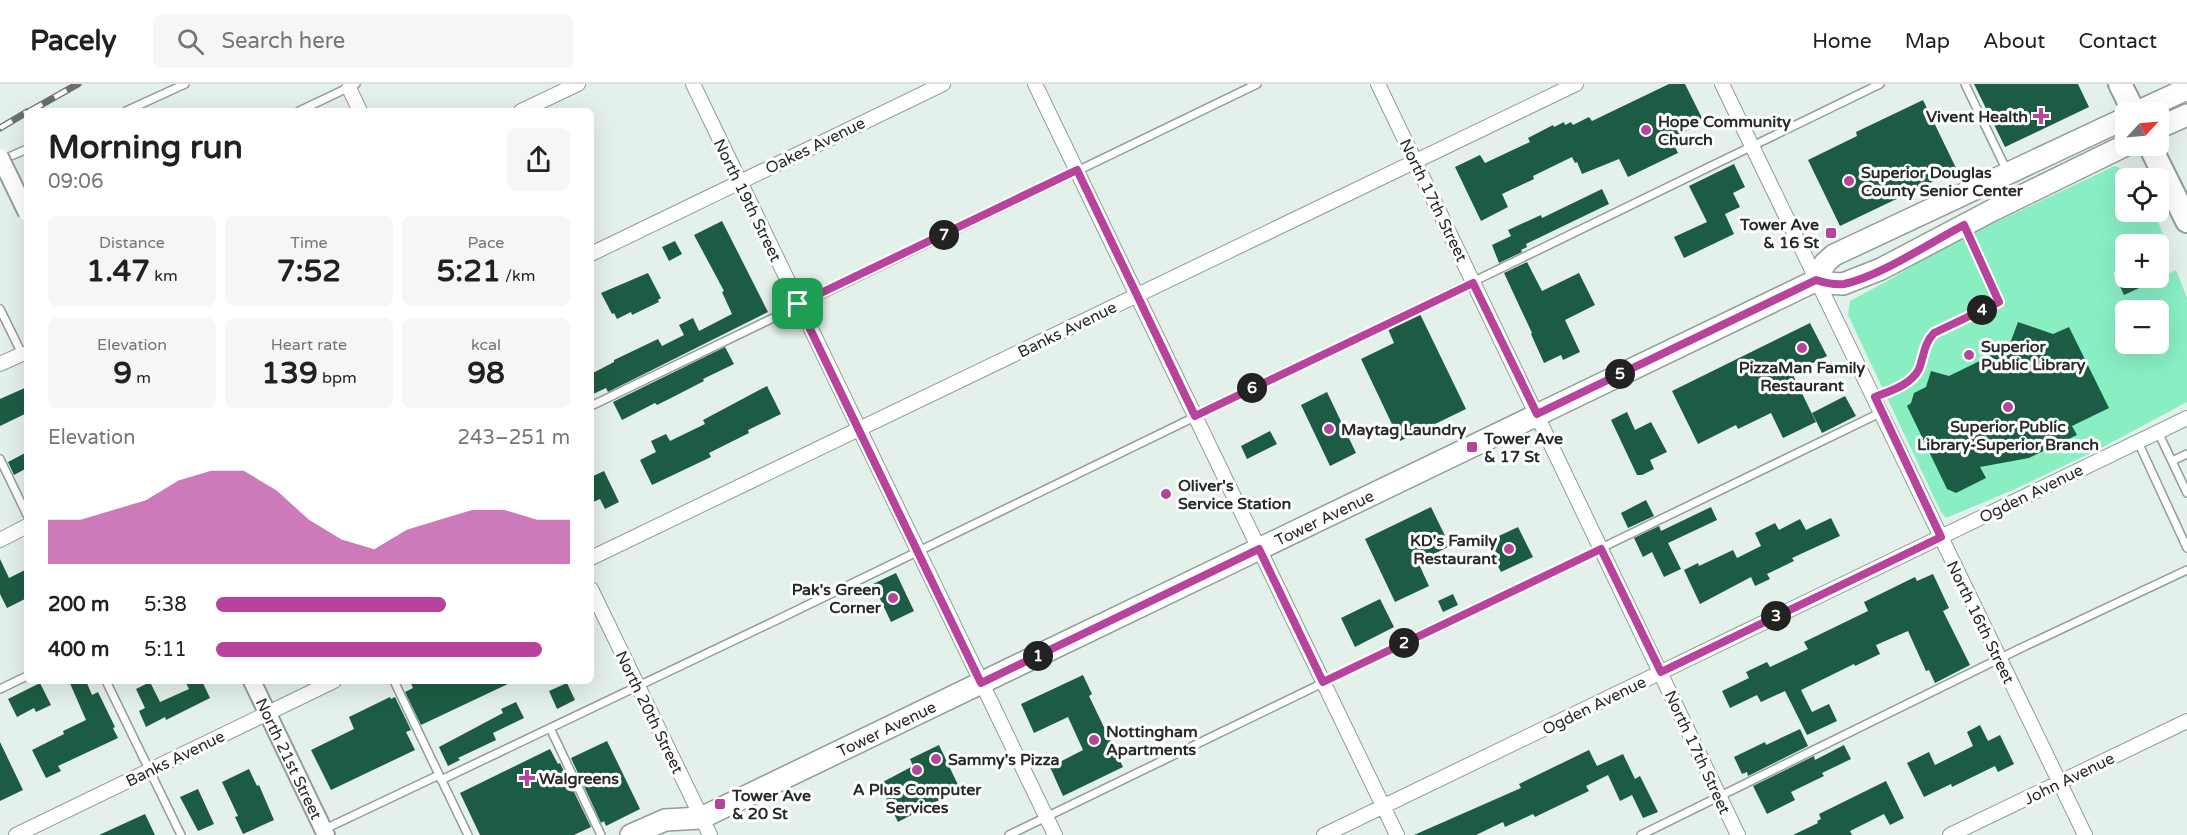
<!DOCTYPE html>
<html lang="en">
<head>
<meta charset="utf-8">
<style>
  body { margin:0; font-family:"Varela Round",sans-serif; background:#f6f6f6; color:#202124; height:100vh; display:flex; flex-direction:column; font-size:22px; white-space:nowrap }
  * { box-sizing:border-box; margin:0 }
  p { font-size:20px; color:#757577 }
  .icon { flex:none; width:33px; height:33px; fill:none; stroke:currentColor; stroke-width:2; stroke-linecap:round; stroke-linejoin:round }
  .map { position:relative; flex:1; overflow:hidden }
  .panel { position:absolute; left:24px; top:24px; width:570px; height:576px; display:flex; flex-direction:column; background:#fff; border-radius:9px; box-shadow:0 6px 24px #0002 }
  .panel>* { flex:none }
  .needle { width:39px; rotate:64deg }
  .tools { position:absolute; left:2115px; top:18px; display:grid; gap:12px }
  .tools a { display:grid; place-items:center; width:54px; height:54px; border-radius:9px; background:#fff; box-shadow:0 6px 24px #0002; font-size:30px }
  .pin { position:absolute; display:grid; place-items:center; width:51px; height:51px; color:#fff; margin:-26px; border-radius:12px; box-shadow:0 3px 9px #0006 }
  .km { position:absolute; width:30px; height:30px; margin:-15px; border-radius:50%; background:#222; color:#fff; font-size:16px; line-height:30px; text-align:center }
  .round { display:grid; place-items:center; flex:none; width:63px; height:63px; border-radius:9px; background:#f6f6f6 }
  .head { display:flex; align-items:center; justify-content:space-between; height:102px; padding:0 24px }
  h1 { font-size:33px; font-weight:700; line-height:45px }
  .stats { display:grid; grid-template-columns:repeat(3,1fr); gap:9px; height:102px; padding:6px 24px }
  .stats div { display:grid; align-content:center; border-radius:9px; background:#f6f6f6; text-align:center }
  .stats b { font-size:30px; font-weight:700 }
  .stats small { font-size:16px; font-weight:400 }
  .stats p { font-size:16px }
  .chart { height:168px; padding:12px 24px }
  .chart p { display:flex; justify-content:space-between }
  .chart svg { width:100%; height:108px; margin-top:6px; fill:#b7439d; opacity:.7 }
  ul { padding:0 24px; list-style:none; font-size:20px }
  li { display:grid; grid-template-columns:96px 72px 1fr; align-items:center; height:45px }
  li i { height:15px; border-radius:8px; background:#b7439d }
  header { display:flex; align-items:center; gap:36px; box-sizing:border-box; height:84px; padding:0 30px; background:#fff; border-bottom:2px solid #e0e0e0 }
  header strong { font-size:28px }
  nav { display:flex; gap:33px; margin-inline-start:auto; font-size:21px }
  .search { width:420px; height:54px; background:#f6f6f6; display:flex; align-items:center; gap:15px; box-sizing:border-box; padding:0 21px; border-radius:9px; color:#757577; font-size:22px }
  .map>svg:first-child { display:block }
</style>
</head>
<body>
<header>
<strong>Pacely</strong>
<div class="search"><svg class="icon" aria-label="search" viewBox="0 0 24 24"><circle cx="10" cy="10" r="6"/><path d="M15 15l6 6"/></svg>Search here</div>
<nav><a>Home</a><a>Map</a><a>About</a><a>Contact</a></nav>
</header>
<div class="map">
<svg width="2187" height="751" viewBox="0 0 2187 751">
  <rect width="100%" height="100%" fill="#e4f0ea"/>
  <path fill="#89efc3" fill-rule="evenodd" d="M 2115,82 L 2131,88 L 2137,94 L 2126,94 L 2126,128 L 2154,128 L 2168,162 L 2159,167 L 2158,160 L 2126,160 L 2125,182 L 2113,189 L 2124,211 L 2176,186 L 2187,214 L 2187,318 L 2105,362 L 2013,406 L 1946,434 L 1941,428 L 1848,231 L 1850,217 L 1889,196 L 1941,164 ZM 2126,226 L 2158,226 L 2158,260 L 2126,260 Z"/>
  <path fill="#1d5c44" d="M 1669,0 L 1685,0 L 1704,38 L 1671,54 L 1678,69 L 1628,93 L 1619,75 L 1582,90 L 1577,78 L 1575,79 L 1572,73 L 1533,92 L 1534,95 L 1502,110 L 1508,123 L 1481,137 L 1455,83 L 1480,71 L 1485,79 L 1530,58 L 1528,54 L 1553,41 L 1554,43 L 1564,38 L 1565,41 L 1571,38 L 1573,41 L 1589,33 L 1592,37 Z
    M 1974,0 L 2078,0 L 2089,23 L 2005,63 Z
    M 1923,16 L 1957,86 L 1840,142 L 1808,76 L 1857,52 L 1856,48 Z
    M 1734,80 L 1745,103 L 1733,109 L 1740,123 L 1725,130 L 1734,150 L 1684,174 L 1674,153 L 1707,138 L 1689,102 Z
    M 1602,105 L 1609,120 L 1526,160 L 1527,163 L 1521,166 L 1522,168 L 1499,179 L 1492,161 L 1511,152 L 1508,146 L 1541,131 L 1542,134 Z
    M 722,137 L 768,228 L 608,308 L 606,304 L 591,311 L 591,290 L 614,278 L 614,276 L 658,255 L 662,262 L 684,251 L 679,241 L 693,234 L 699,247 L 732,230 L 722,208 L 724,207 L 694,151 Z
    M 675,157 L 682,170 L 669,177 L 662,163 Z
    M 1527,178 L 1542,207 L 1579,189 L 1595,221 L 1565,236 L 1580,268 L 1563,276 L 1561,271 L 1544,279 L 1531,250 L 1532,249 L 1504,189 Z
    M 648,189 L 661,214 L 658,216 L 659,218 L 632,231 L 631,228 L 617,235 L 614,229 L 612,230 L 601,209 Z
    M 2116,194 L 2161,194 L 2124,211 Z
    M 1420,230 L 1466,325 L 1400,357 L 1361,275 L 1394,259 L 1388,245 Z
    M 2018,238 L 2053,250 L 2069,243 L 2109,324 L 2072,342 L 2077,351 L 2029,374 L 1980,383 L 1986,394 L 1956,409 L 1947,405 L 1907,322 L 1911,319 L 1914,309 L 1926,303 L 1931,287 L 1949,292 L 1994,270 L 2005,273 Z
    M 1810,239 L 1827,272 L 1792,289 L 1816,338 L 1783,354 L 1771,329 L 1738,345 L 1736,341 L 1698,360 L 1672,307 Z
    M 725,263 L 734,280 L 703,295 L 704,297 L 673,313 L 657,321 L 655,319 L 622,336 L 613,318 Z
    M 767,302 L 781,330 L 748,346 L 749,349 L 709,369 L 711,373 L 652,401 L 640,376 L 656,368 L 651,357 L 666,350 L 670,357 L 705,340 L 703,336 Z
    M 27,303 L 27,329 L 0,342 L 0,315 Z
    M 1327,308 L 1356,369 L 1330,382 L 1301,321 Z
    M 1845,312 L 1856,332 L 1822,349 L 1812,329 Z
    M 1627,328 L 1635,346 L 1651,338 L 1667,368 L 1650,376 L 1654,385 L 1642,391 L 1637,391 L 1611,336 Z
    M 1270,347 L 1277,360 L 1247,375 L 1241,362 Z
    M 27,368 L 27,384 L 14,391 L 8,378 Z
    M 604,387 L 619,418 L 605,425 L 600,415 L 591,419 L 591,393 Z
    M 1646,416 L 1654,432 L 1628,444 L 1621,429 Z
    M 1431,423 L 1450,462 L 1418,478 L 1429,502 L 1395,518 L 1365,455 Z
    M 1711,423 L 1717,436 L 1668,459 L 1681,485 L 1664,493 L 1652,468 L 1643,473 L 1634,454 L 1659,442 L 1661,447 Z
    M 1831,434 L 1840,452 L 1792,474 L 1794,477 L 1767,490 L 1770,495 L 1755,502 L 1751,493 L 1700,520 L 1684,486 L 1698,479 L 1699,482 L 1733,466 L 1737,474 L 1761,462 L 1755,449 L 1775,439 L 1779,446 L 1800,435 L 1806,446 Z
    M 1518,443 L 1533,473 L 1501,488 L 1486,458 Z
    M 0,475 L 9,494 L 27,485 L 27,514 L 7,524 L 0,510 Z
    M 896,489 L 914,527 L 891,538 L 873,500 Z
    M 1933,490 L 1949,524 L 1943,527 L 1970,581 L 1935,599 L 1929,586 L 1926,587 L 1908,547 L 1876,561 L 1880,570 L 1855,582 L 1854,580 L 1801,606 L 1812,628 L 1829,620 L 1837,637 L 1807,651 L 1785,607 L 1761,618 L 1757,611 L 1730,624 L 1722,607 L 1749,594 L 1746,588 L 1767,578 L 1770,583 L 1808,565 L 1804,558 L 1868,527 L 1864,518 L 1915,493 L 1917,497 Z
    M 1453,510 L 1458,521 L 1443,528 L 1438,517 Z
    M 1380,515 L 1394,543 L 1355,563 L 1341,534 Z
    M 1083,591 L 1092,610 L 1089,612 L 1123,683 L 1063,712 L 1050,683 L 1083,666 L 1068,633 L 1034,649 L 1021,620 Z
    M 69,597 L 86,597 L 92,611 L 98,608 L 115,643 L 113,644 L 118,654 L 58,682 L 61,687 L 46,694 L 32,666 L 64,650 L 63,647 L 86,636 Z
    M 185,597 L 202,597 L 210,614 L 166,636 L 165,633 L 146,643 L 139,627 L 145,624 L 136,605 L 150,598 L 160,618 L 189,605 Z
    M 410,597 L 514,597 L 421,641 L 405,608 L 413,604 Z
    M 40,599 L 51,621 L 36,628 L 34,624 L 17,633 L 8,615 Z
    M 567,599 L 575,616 L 557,625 L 549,607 Z
    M 390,613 L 391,615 L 395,613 L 411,646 L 406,648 L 415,666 L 331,706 L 311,666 L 354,645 L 349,633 Z
    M 516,618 L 524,634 L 493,649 L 496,656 L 458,674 L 460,676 L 448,682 L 439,663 L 503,629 L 501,625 Z
    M 1980,641 L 1988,657 L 2000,651 L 2014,680 L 1998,688 L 1995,682 L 1952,703 L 1951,700 L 1924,713 L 1907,679 L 1929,668 L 1935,681 L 1973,662 L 1967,648 Z
    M 1800,645 L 1808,662 L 1748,692 L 1747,688 L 1742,690 L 1734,673 L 1765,658 L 1766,661 Z
    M 607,657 L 640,725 L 606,742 L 604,737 L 601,739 L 571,674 Z
    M 0,658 L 23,706 L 0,717 Z
    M 939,661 L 960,705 L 898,738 L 879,700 L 913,682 L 910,675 Z
    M 1844,661 L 1851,675 L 1822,689 L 1824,692 L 1791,708 L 1795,716 L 1767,730 L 1753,702 L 1814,672 L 1815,676 Z
    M 550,665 L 558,680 L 560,679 L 591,743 L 574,751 L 480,751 L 460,709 Z
    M 1589,666 L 1597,682 L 1623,670 L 1635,695 L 1640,692 L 1658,728 L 1643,734 L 1632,711 L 1620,717 L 1608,691 L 1586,702 L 1589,707 L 1535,733 L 1533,730 L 1505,743 L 1503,738 L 1476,751 L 1414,751 L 1521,704 L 1519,700 Z
    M 249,685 L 257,702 L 259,701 L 274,736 L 243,750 L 235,733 L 238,732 L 222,698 Z
    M 1886,697 L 1904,734 L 1890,741 L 1884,730 L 1850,747 L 1852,751 L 1793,751 L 1818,739 L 1817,737 L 1821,735 L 1819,730 Z
    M 198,705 L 214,740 L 198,747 L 180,713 Z
    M 145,730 L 155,751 L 99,751 Z"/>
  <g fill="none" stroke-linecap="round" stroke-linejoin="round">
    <defs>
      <path id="service" d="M 1965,0 L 2007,87
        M 126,27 L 185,0
        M 299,27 L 356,0
        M 2,76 L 27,65
        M 0,225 L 22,270
        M 1875,313 C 1890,306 1911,301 1919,285 C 1924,272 1924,259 1934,249 L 1999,218 L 1966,144
        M 591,322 L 1257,0
        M 2158,348 L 2187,409
        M 2138,358 L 2187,464
        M 0,375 L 27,431
        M 2172,377 L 2187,370
        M 106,597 L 181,751
        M 394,597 L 468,751
        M 0,605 L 27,592
        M 550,644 L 601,751
        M 441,696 L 783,533 L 1880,0
        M 325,745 L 439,691
        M 1009,751 L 1882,328
        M 1641,751 L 2019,565 L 2187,486"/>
      <path id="minor" d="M 693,0 L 1055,751
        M 1035,0 L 1397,751
        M 1378,0 L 1738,751
        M 1722,0 L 2085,751
        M 349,4 L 360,27
        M 521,27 L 578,0
        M 591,170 L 943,0
        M 0,280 L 22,270
        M 0,456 L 27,442
        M 591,474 L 1576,0
        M 591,505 L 710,751
        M 16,751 L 334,597
        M 1324,751 L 2187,334
        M 1950,751 L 2187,637"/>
      <g id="tertiary">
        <path id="s1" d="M 252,597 L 326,751"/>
      </g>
      <g id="primary">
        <path d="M 2137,28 L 2187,5"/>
        <path d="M 2158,44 L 2187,31"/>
        <path d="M 1817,196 L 1826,199 L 1843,200 L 1881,185 L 1991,127 L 2126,61"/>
        <path id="s2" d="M 631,751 L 665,736 L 701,734 L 1817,196 L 1825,179 L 1834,171 L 2126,34"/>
      </g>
      <path id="trunk" d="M 2120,0 L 2134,28
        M 2150,62 L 2187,137"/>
    </defs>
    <use href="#service" stroke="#929d97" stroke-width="10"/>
    <use href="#minor" stroke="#929d97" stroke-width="16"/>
    <use href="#tertiary" stroke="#929d97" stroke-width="20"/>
    <use href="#primary" stroke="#929d97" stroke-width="24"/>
    <use href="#trunk" stroke="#929d97" stroke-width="26"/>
    <use href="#service" stroke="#fff" stroke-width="7"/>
    <use href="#minor" stroke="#fff" stroke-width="14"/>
    <use href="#tertiary" stroke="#fff" stroke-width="16"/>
    <use href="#primary" stroke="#fff" stroke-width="21"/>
    <use href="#trunk" stroke="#fff" stroke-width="22"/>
    <defs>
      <path id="rail" d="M 30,27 L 78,0
        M 0,44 L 27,28"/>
    </defs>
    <use href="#rail" stroke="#69706c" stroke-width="7"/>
    <use href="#rail" stroke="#fff" stroke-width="4.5" stroke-dasharray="14" stroke-linecap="butt"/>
    <defs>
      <path id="tertiary-bridge" d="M 0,73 L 27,129"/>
    </defs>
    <use href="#tertiary-bridge" stroke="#929d97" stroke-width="20" stroke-linecap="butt"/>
    <use href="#tertiary-bridge" stroke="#fff" stroke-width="16"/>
  </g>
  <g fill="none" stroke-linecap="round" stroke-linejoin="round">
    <defs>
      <path id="route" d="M 1077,86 L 1195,332 L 1473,199 L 1537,330 L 1816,196 C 1825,199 1834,201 1844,200 C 1879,193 1931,158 1964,141 L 1999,218 L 1934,249 C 1924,259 1924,272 1919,285 C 1911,301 1890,307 1875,313 L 1941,453 L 1661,588 L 1601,465 L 1323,598 L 1259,465 L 981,599 L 798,220 Z"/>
    </defs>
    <use href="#route" stroke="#fff" stroke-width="12"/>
    <use href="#route" stroke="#b7439d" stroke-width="8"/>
  </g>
  <g fill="#b7439d" stroke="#fff" stroke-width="2">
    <path d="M2038 23h6v6h6v6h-6v6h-6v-6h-6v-6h6z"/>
    <circle cx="1646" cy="46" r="6"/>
    <circle cx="1849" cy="97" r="6"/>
    <rect x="1825" y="143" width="12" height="12" rx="3"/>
    <circle cx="1802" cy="264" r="6"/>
    <circle cx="1969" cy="271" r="6"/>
    <circle cx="2008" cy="323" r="6"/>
    <circle cx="1329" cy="345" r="6"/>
    <rect x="1466" y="357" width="12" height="12" rx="3"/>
    <circle cx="1166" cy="410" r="6"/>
    <circle cx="1509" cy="465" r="6"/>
    <circle cx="893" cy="514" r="6"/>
    <circle cx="1094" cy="656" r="6"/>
    <circle cx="936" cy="675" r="6"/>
    <circle cx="917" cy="686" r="6"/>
    <path d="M524 685h6v6h6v6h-6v6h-6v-6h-6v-6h6z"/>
    <rect x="714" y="714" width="12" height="12" rx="3"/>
  </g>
  <g text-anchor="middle" stroke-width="6" stroke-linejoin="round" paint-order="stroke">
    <g font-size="16" font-weight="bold" fill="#262a28" stroke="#fff" text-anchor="start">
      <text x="2028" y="38" text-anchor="end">Vivent Health</text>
      <text x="1658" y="43">Hope Community<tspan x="1658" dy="18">Church</tspan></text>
      <text x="1861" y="94">Superior Douglas<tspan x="1861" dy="18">County Senior Center</tspan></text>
      <text x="1819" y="146" text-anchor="end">Tower Ave<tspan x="1819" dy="18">&amp; 16 St</tspan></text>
      <text x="1981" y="268">Superior<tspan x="1981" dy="18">Public Library</tspan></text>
      <text x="1802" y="289" text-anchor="middle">PizzaMan Family<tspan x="1802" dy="18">Restaurant</tspan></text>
      <text x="2008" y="348" text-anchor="middle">Superior Public<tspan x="2008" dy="18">Library-Superior Branch</tspan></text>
      <text x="1341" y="351">Maytag Laundry</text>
      <text x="1484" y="360">Tower Ave<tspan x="1484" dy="18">&amp; 17 St</tspan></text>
      <text x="1178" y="407">Oliver's<tspan x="1178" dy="18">Service Station</tspan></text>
      <text x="1497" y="462" text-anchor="end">KD's Family<tspan x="1497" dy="18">Restaurant</tspan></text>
      <text x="881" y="511" text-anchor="end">Pak's Green<tspan x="881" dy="18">Corner</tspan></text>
      <text x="1106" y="653">Nottingham<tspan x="1106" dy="18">Apartments</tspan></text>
      <text x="948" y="681">Sammy's Pizza</text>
      <text x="539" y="700">Walgreens</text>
      <text x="917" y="711" text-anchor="middle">A Plus Computer<tspan x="917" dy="18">Services</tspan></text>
      <text x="732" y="717">Tower Ave<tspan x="732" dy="18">&amp; 20 St</tspan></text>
    </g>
    <g font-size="16" fill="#262a28" stroke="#fff">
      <text transform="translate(815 61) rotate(-26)" y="6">Oakes Avenue</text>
      <text transform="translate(748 116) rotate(64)" y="6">North 19th Street</text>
      <text transform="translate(1434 116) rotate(64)" y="6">North 17th Street</text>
      <text transform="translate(1067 245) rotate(-26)" y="6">Banks Avenue</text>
      <text transform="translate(2031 409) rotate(-26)" y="6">Ogden Avenue</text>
      <text dy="6" stroke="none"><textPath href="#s2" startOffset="765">Tower Avenue</textPath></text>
      <text transform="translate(1981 538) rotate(64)" y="6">North 16th Street</text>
      <text transform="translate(1594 621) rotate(-26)" y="6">Ogden Avenue</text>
      <text transform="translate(650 628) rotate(64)" y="6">North 20th Street</text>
      <text dy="6" stroke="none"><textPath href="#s2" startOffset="279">Tower Avenue</textPath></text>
      <text transform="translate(1698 668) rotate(65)" y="6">North 17th Street</text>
      <text transform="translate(175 674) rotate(-26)" y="6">Banks Avenue</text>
      <text dy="6" stroke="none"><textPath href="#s1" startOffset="86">North 21st Street</textPath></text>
      <text transform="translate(2069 694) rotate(-26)" y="6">John Avenue</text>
    </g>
  </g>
</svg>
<div class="tools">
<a><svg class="needle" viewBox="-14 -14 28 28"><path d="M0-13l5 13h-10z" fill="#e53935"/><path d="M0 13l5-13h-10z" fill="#757577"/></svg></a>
<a><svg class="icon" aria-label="locate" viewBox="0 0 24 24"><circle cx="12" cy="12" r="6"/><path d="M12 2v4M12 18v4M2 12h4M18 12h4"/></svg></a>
<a>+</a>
<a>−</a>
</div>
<div class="pin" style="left:798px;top:220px;background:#1e9e55"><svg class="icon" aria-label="arrive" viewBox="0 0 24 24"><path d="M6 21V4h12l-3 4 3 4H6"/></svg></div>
<b class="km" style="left:1038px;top:572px">1</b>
<b class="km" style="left:1404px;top:559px">2</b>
<b class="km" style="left:1776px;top:532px">3</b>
<b class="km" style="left:1982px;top:226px">4</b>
<b class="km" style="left:1620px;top:290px">5</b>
<b class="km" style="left:1252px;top:304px">6</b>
<b class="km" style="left:944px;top:151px">7</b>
<section class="panel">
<div class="head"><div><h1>Morning run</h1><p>09:06</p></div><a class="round"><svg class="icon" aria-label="share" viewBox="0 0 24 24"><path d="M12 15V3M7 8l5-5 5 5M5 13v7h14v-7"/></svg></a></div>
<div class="stats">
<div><p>Distance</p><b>1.47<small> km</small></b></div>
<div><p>Time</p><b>7:52</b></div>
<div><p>Pace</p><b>5:21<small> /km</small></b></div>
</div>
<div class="stats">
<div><p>Elevation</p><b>9<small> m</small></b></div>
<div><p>Heart rate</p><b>139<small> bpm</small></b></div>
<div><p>kcal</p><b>98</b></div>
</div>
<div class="chart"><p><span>Elevation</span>243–251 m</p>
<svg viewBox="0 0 160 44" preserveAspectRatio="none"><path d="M0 44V26L10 26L20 22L30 18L40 10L50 6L60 6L70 14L80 26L90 34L100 38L110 30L120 26L130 22L140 22L150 26L160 26V44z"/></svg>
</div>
<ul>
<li><b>200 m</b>5:38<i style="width:65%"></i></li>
<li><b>400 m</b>5:11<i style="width:92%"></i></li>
</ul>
</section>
</div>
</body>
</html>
